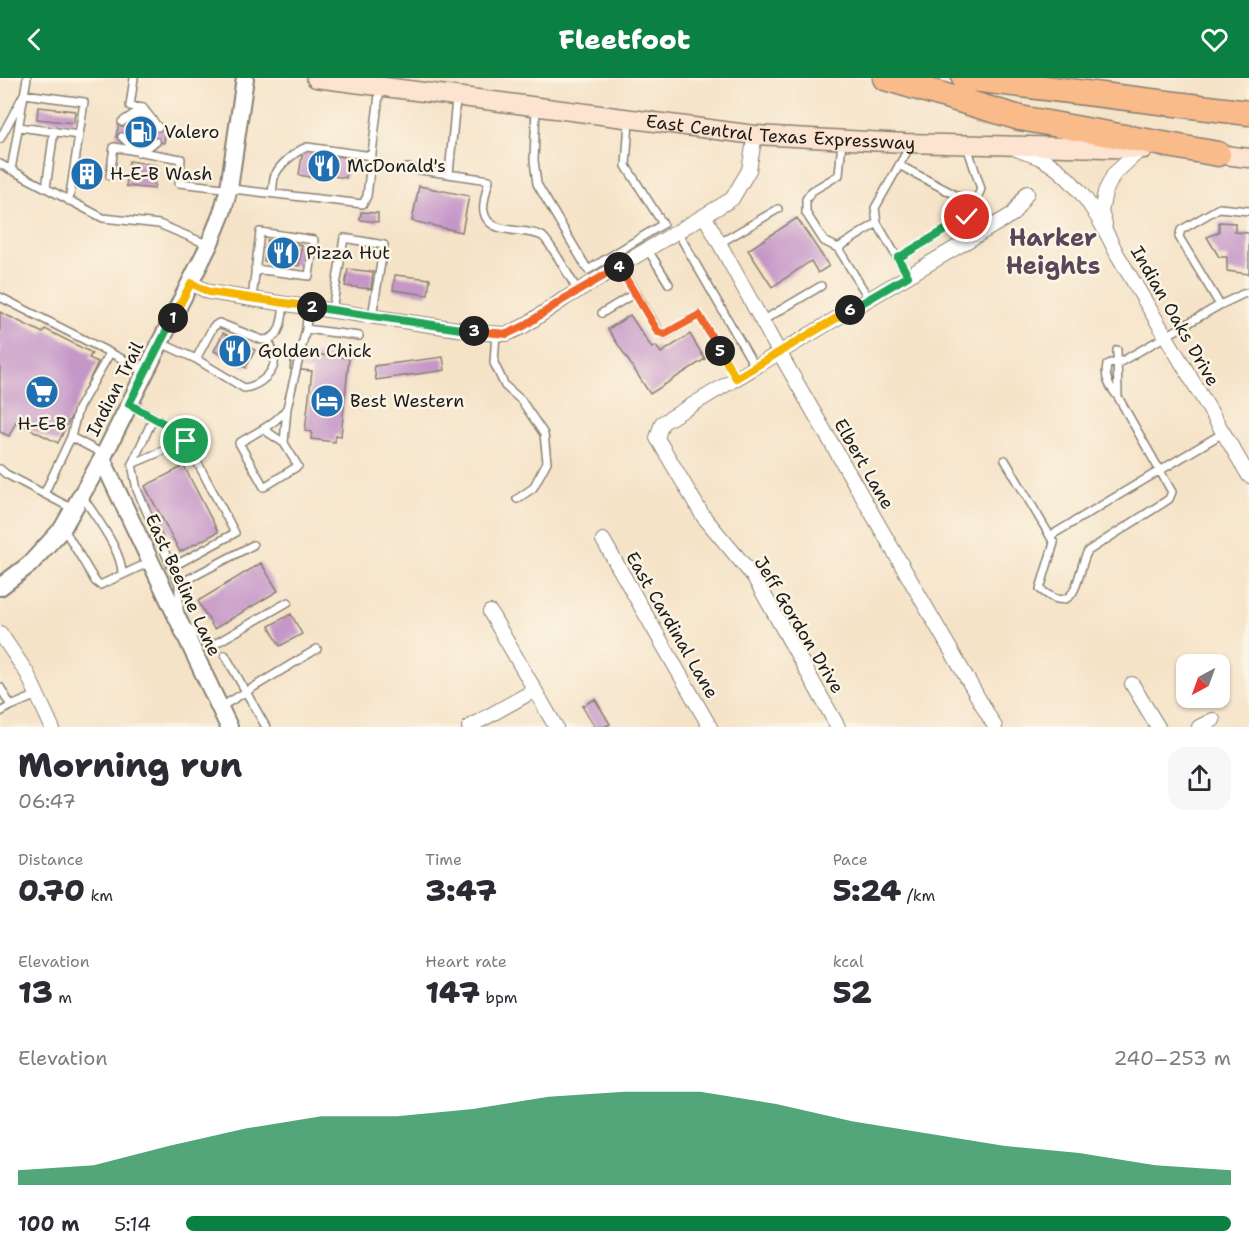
<!DOCTYPE html>
<html lang="en">
<head>
<meta charset="utf-8">
<style>
  body { margin:0; font-family:"Shantell Sans",sans-serif; background:#f7f7f7; color:#2b2b33; height:100vh; display:flex; flex-direction:column; font-size:22px; white-space:nowrap }
  * { box-sizing:border-box; margin:0 }
  p { font-size:20px; color:#7c7c81 }
  .icon { flex:none; width:33px; height:33px; fill:none; stroke:currentColor; stroke-width:2; stroke-linecap:round; stroke-linejoin:round }
  .map { position:relative; height:649px; overflow:hidden }
  .details { display:flex; flex-direction:column; background:#fff; flex:1 }
  .details>* { flex:none }
  .needle { width:39px; rotate:221deg }
  .controls { position:absolute; left:1176px; top:576px; display:grid; gap:12px }
  .controls a { display:grid; place-items:center; width:54px; height:54px; border-radius:12px; background:#fff; box-shadow:0 2px 4px #0004; font-size:30px }
  .pin { position:absolute; display:grid; place-items:center; width:51px; height:51px; color:#fff; margin:-26px; border:3px solid #fff; border-radius:50%; box-shadow:0 2px 6px #0007 }
  .km { position:absolute; width:30px; height:30px; margin:-15px; border-radius:50%; background:#222; color:#fff; font-size:16px; line-height:30px; text-align:center }
  .round { display:grid; place-items:center; flex:none; width:63px; height:63px; border-radius:18px; background:#f7f7f7 }
  .overview { display:flex; align-items:center; justify-content:space-between; height:102px; padding:0 18px }
  h1 { font-size:33px; font-weight:800; line-height:45px }
  .figures { display:grid; grid-template-columns:repeat(3,1fr); gap:9px; height:102px; padding:6px 18px }
  .figures div { display:grid; align-content:center }
  .figures b { font-size:30px; font-weight:800 }
  .figures small { font-size:16px; font-weight:400 }
  .figures p { font-size:16px }
  .chart { height:168px; padding:12px 18px }
  .chart p { display:flex; justify-content:space-between }
  .chart svg { width:100%; height:108px; margin-top:6px; fill:#0b8043; opacity:.7 }
  ul { padding:0 18px; list-style:none; font-size:20px }
  li { display:grid; grid-template-columns:96px 72px 1fr; align-items:center; height:45px }
  li i { height:15px; border-radius:8px; background:#0b8043 }
  header { display:flex; justify-content:space-between; align-items:center; height:78px; padding:0 18px; background:#0b8043; color:#fff; font-size:27px; font-weight:800 }
  .map>svg:first-child { display:block }
</style>
</head>
<body>
<header><svg class="icon" aria-label="back" viewBox="0 0 24 24"><path d="M15 5l-7 7 7 7"/></svg>Fleetfoot<svg class="icon" aria-label="heart" viewBox="0 0 24 24"><path d="M12 20l-8-8c-3-5 5-10 8-4 3-6 11-1 8 4z"/></svg></header>
<div class="map">
<svg width="1249" height="649" viewBox="0 0 1249 649">
  <rect width="100%" height="100%" fill="#fcf5e5"/>
  <filter id="ink" filterUnits="userSpaceOnUse"><feTurbulence type="fractalNoise" baseFrequency=".0167" numOctaves="2"/><feDisplacementMap in="SourceGraphic" scale="12" xChannelSelector="R" yChannelSelector="G"/><feConvolveMatrix kernelMatrix="1 2 1 2 8 2 1 2 1" color-interpolation-filters="sRGB"/></filter>
  <filter id="wash" filterUnits="userSpaceOnUse"><feTurbulence type="fractalNoise" baseFrequency=".008" numOctaves="4" result="noise"/><feDisplacementMap in="SourceGraphic" scale="24" xChannelSelector="R" yChannelSelector="G"/><feGaussianBlur stdDeviation="1.35" result="paint"/><feColorMatrix in="noise" values="0 0 0 0 0 0 0 0 0 0 0 0 0 0 0 0 0 1.4 0 .05"/><feComposite in="paint" operator="in"/></filter>
  <g filter="url(#wash)">
    <rect width="100%" height="100%" fill="#f5e3c8"/>
    <g id="blocks">
      <path fill="#c596c8" d="M 38,29 L 75,33 L 74,45 L 37,41 Z
        M 119,44 L 166,50 L 164,65 L 116,59 Z
        M 303,72 L 349,80 L 346,100 L 320,96 L 320,101 L 299,97 Z
        M 129,83 L 157,87 L 154,111 L 126,108 Z
        M 96,85 L 90,110 L 78,107 L 85,86 Z
        M 419,108 L 469,118 L 462,154 L 412,143 Z
        M 361,134 L 378,135 L 378,144 L 360,142 Z
        M 797,140 L 829,188 L 818,195 L 811,183 L 772,209 L 748,172 Z
        M 1219,144 L 1235,145 L 1235,154 L 1249,155 L 1249,196 L 1227,193 L 1227,179 L 1219,179 L 1207,159 L 1219,154 Z
        M 267,162 L 302,167 L 299,188 L 264,183 Z
        M 348,191 L 373,194 L 371,211 L 345,208 Z
        M 395,197 L 430,201 L 428,217 L 393,212 Z
        M 0,234 L 43,255 L 45,251 L 92,275 L 89,280 L 98,284 L 58,365 L 16,344 L 9,358 L 0,354 Z
        M 630,237 L 652,270 L 656,268 L 661,275 L 690,256 L 705,281 L 650,316 L 608,251 Z
        M 223,255 L 255,272 L 246,290 L 214,273 Z
        M 292,274 L 349,280 L 341,358 L 336,357 L 335,364 L 311,361 L 312,354 L 305,353 L 312,293 L 290,291 Z
        M 443,279 L 445,292 L 376,302 L 374,288 Z
        M 184,388 L 218,454 L 180,474 L 145,408 Z
        M 261,485 L 278,513 L 214,551 L 198,523 Z
        M 291,536 L 302,556 L 280,568 L 269,548 Z
        M 595,621 L 610,646 L 604,649 L 595,649 L 582,628 Z"/>
    </g>
  </g>
  <g filter="url(#ink)">
    <use href="#blocks" fill-opacity="0" stroke="#888072" stroke-width="1.5"/>
    <g fill="none" stroke-linecap="round" stroke-linejoin="round">
      <defs>
        <path id="service" d="M 134,0 L 130,28 L 143,30 L 141,47
          M 536,30 L 534,82 L 537,106 L 588,192 L 663,146 L 626,88 L 629,43
          M 122,44 L 143,30 L 132,45
          M 150,48 L 143,30 L 158,49
          M 19,49 L 79,57
          M 122,59 L 138,74 L 148,63
          M 0,61 L 24,16 L 84,24 L 69,123
          M 130,61 L 138,74 L 140,62
          M 842,63 L 839,97 L 812,113 L 806,121 L 806,135 L 824,163 L 838,170 L 869,221
          M 143,71 L 156,64
          M 0,86 L 103,140 L 159,146 L 209,167
          M 899,87 L 974,127 L 981,111 L 967,68
          M 407,90 L 489,102 C 487,110 482,127 484,134 C 488,158 526,149 542,158 C 550,163 571,202 578,213
          M 11,92 L 27,0
          M 449,96 L 456,21
          M 110,98 L 114,69 L 181,81 L 179,105 L 363,126 L 367,118 L 380,8
          M 46,110 L 54,53
          M 272,115 C 273,110 273,104 274,100 C 277,88 296,73 307,69 L 372,78
          M 678,155 L 755,289
          M 720,165 L 778,131
          M 838,170 L 877,145
          M 648,172 L 669,206
          M 898,180 L 967,139 L 974,127
          M 620,188 L 659,253 L 665,257 L 699,237 L 736,300
          M 908,198 L 877,145 L 875,130 L 910,68
          M 0,219 L 146,293
          M 252,221 L 260,154 L 314,162 L 309,198 L 255,191
          M 1220,227 L 1179,159 L 1181,152 L 1219,130 L 1249,133
          M 332,232 L 344,160 L 384,167 L 372,238
          M 602,235 L 635,215
          M 762,243 L 821,208
          M 306,251 L 359,258
          M 496,255 L 494,285 L 505,308 L 521,322 L 544,356 L 547,384 L 533,410 L 517,421
          M 161,265 L 196,281 L 213,249 L 219,245 L 262,262 C 282,262 282,241 284,225
          M 196,281 L 244,310 C 259,308 278,294 274,276 C 273,272 270,266 268,262
          M 1118,319 C 1110,309 1104,301 1107,287 L 1111,285 L 1117,286 L 1220,227 L 1243,216 L 1249,215
          M 131,326 L 172,350 L 186,363 L 235,455 L 172,489
          M 287,330 C 276,346 255,355 239,365 L 264,409 L 298,388 L 284,365 L 287,330 L 306,251 L 308,229
          M 263,351 L 284,365
          M 71,359 L 78,331 L 110,275
          M 1005,382 L 1050,458 L 1223,355
          M 132,386 L 154,339
          M 0,391 L 6,396 L 73,431
          M 44,416 L 71,359 L 103,376
          M 64,451 L 95,503 L 100,507 L 122,497 C 123,473 95,439 83,419
          M 1050,458 L 1054,465 L 1040,511 C 1045,515 1050,519 1057,521 C 1079,527 1079,486 1088,473 L 1163,425 L 1169,421 L 1172,414 L 1118,319 L 1117,272
          M 122,497 L 150,484
          M 179,506 L 137,412 L 132,386 L 186,363
          M 179,534 L 179,506 L 253,467
          M 187,549 L 213,567 L 288,524
          M 225,577 L 266,649
          M 0,609 L 11,628 L 0,634
          M 11,628 L 37,617
          M 219,630 L 317,571"/>
        <path id="minor" d="M 1016,71 C 1023,74 1031,76 1038,79 C 1076,97 1100,140 1117,176 L 1249,398
          M 705,139 L 779,274 L 995,649
          M 1105,146 L 1101,134 L 1105,114 L 1114,96 L 1141,71
          M 191,205 L 209,214 L 252,221 L 485,255 L 507,256 L 524,248 L 564,221 L 732,121 L 749,92 L 755,57
          M 603,462 L 710,649
          M 490,534 L 556,649
          M 0,555 L 27,595 L 52,649
          M 1132,606 L 1158,649
          M 469,649 L 535,612
          M 838,649 L 754,499 L 703,438 L 657,360 L 662,345 L 869,221 L 1013,136 L 1027,115
          M 1199,649 L 1213,642"/>
        <path id="tertiary" d="M 102,381 L 229,649
          M 0,509 L 30,486 L 62,451 L 102,381 L 209,167 L 222,135 L 229,110 L 245,0"/>
        <g id="secondary">
          <path id="s1" d="M 316,0 L 755,57 L 905,65 L 1144,71"/>
          <path d="M 1208,75 L 1249,80"/>
        </g>
        <path id="motorway" d="M 885,0 L 1020,40 L 1218,76
          M 964,0 L 1249,35"/>
      </defs>
      <use href="#service" stroke="#888072" stroke-width="10"/>
      <use href="#minor" stroke="#888072" stroke-width="16"/>
      <use href="#tertiary" stroke="#888072" stroke-width="20"/>
      <use href="#secondary" stroke="#888072" stroke-width="21"/>
      <use href="#motorway" stroke="#888072" stroke-width="27"/>
      <use href="#service" stroke="#fff" stroke-width="7"/>
      <use href="#minor" stroke="#fff" stroke-width="14"/>
      <use href="#tertiary" stroke="#fff" stroke-width="16"/>
      <use href="#secondary" stroke="#fde4d1" stroke-width="18"/>
      <use href="#motorway" stroke="#fabb8b" stroke-width="24"/>
    </g>
  </g>
  <g fill="none" stroke-linecap="round" stroke-linejoin="round" filter="url(#ink)">
    <defs>
      <path id="split-1" d="M 173,240 L 129,326 L 172,350 L 186,363"/>
      <path id="split-2" d="M 173,240 L 191,205 L 209,214 L 312,229"/>
      <path id="split-3" d="M 312,229 L 474,253"/>
      <path id="split-4" d="M 474,253 L 507,256 L 524,248 L 564,221 L 619,189"/>
      <path id="split-5" d="M 619,189 L 658,254 L 665,256 L 699,237 L 720,273"/>
      <path id="split-6" d="M 720,273 L 736,300 L 850,232"/>
      <path id="split-7" d="M 850,232 L 908,198 L 898,180 L 967,139"/>
    </defs>
    <use href="#split-1" stroke="#fff" stroke-width="12"/>
    <use href="#split-2" stroke="#fff" stroke-width="12"/>
    <use href="#split-3" stroke="#fff" stroke-width="12"/>
    <use href="#split-4" stroke="#fff" stroke-width="12"/>
    <use href="#split-5" stroke="#fff" stroke-width="12"/>
    <use href="#split-6" stroke="#fff" stroke-width="12"/>
    <use href="#split-7" stroke="#fff" stroke-width="12"/>
    <use href="#split-1" stroke="#22a559" stroke-width="8"/>
    <use href="#split-2" stroke="#f5b400" stroke-width="8"/>
    <use href="#split-3" stroke="#22a559" stroke-width="8"/>
    <use href="#split-4" stroke="#f0652b" stroke-width="8"/>
    <use href="#split-5" stroke="#f0652b" stroke-width="8"/>
    <use href="#split-6" stroke="#f5b400" stroke-width="8"/>
    <use href="#split-7" stroke="#22a559" stroke-width="8"/>
  </g>
  <defs>
    <symbol id="fuel-disc" viewBox="-11 -11 22 22"><circle r="9.5" fill="#1f6fb2" stroke="#fcf5e5"/><path d="M-5.5-6h7V0h2V4h1.3V-2.5L3-4.5l.8-.8L6-3V5H2.5V1h-1V6h-7ZM-4.2-4.7v3.2H.2V-4.7Z" fill="#fff"/></symbol>
    <symbol id="restaurant-disc" viewBox="-11 -11 22 22"><circle r="9.5" fill="#1f6fb2" stroke="#fcf5e5"/><path d="M-5-6h1v4h1v-4h1v4h1v-4h1v5L-1.5 .5V6h-2V.5L-5-1ZM5-6V6H3V1.5H1.5Q1.5-4 5-6Z" fill="#fff"/></symbol>
    <symbol id="building-disc" viewBox="-11 -11 22 22"><circle r="9.5" fill="#1f6fb2" stroke="#fcf5e5"/><path d="M-4-6H4V6H1V3H-1V6H-4ZM-2.5-4.3h1.7v1.8h-1.7ZM.8-4.3h1.7v1.8H.8ZM-2.5-1h1.7V.8h-1.7ZM.8-1h1.7V.8H.8Z" fill="#fff"/></symbol>
    <symbol id="supermarket-disc" viewBox="-11 -11 22 22"><circle r="9.5" fill="#1f6fb2" stroke="#fcf5e5"/><path d="M-6-5.5h2.5l.6 2H6L4.5 2H-2.5L-4.4-4H-6ZM-1.5 3.2a1.3 1.3 0 1 0 .1 0ZM3 3.2a1.3 1.3 0 1 0 .1 0Z" fill="#fff"/></symbol>
    <symbol id="hotel-disc" viewBox="-11 -11 22 22"><circle r="9.5" fill="#1f6fb2" stroke="#fcf5e5"/><path d="M-6-4.5h1.5V1H6V5H4.5V3h-9V5H-6ZM-4 0a1.8 1.8 0 1 1 3.6 0ZM.5 0V-2.5h3Q6-2.5 6 0Z" fill="#fff"/></symbol>
  </defs>
  <g fill-rule="evenodd">
    <use href="#fuel-disc" x="122" y="35" width="38" height="38"/>
    <use href="#restaurant-disc" x="305" y="69" width="38" height="38"/>
    <use href="#building-disc" x="68" y="77" width="38" height="38"/>
    <use href="#restaurant-disc" x="264" y="156" width="38" height="38"/>
    <use href="#restaurant-disc" x="216" y="254" width="38" height="38"/>
    <use href="#supermarket-disc" x="23" y="295" width="38" height="38"/>
    <use href="#hotel-disc" x="308" y="304" width="38" height="38"/>
  </g>
  <g text-anchor="middle" stroke-width="5" stroke-linejoin="round" paint-order="stroke">
    <g font-size="18" fill="#1c1c1c" stroke="#fcf5e5">
      <text dy="6" stroke="none"><textPath href="#s1" startOffset="468">East Central Texas Expressway</textPath></text>
      <text transform="translate(1175 238) rotate(60)" y="6">Indian Oaks Drive</text>
      <text transform="translate(115 311) rotate(-63)" y="6">Indian Trail</text>
      <text transform="translate(864 386) rotate(60)" y="6">Elbert Lane</text>
      <text transform="translate(183 507) rotate(65)" y="6">East Beeline Lane</text>
      <text transform="translate(672 547) rotate(60)" y="6">East Cardinal Lane</text>
      <text transform="translate(799 547) rotate(59)" y="6">Jeff Gordon Drive</text>
    </g>
    <g font-size="18" fill="#1c1c1c" stroke="#fcf5e5" text-anchor="start">
      <text x="164" y="60">Valero</text>
      <text x="347" y="94">McDonald's</text>
      <text x="110" y="102">H-E-B Wash</text>
      <text x="306" y="181">Pizza Hut</text>
      <text x="258" y="279">Golden Chick</text>
      <text x="350" y="329">Best Western</text>
      <text x="42" y="352" text-anchor="middle">H-E-B</text>
    </g>
    <g font-size="24" font-weight="bold" fill="#574758" stroke="#fcf5e5">
      <text x="1053" y="168">Harker<tspan x="1053" dy="28">Heights</tspan></text>
    </g>
  </g>
</svg>
<div class="controls">
<a><svg class="needle" viewBox="-14 -14 28 28"><path d="M0-13l5 13h-10z" fill="#e53935"/><path d="M0 13l5-13h-10z" fill="#7c7c81"/></svg></a>
</div>
<div class="pin" style="left:186px;top:363px;background:#1e9e55"><svg class="icon" aria-label="arrive" viewBox="0 0 24 24"><path d="M6 21V4h12l-3 4 3 4H6"/></svg></div>
<div class="pin" style="left:967px;top:139px;background:#d93025"><svg class="icon" aria-label="check" viewBox="0 0 24 24"><path d="M5 12l5 5 9-10"/></svg></div>
<b class="km" style="left:173px;top:240px">1</b>
<b class="km" style="left:312px;top:229px">2</b>
<b class="km" style="left:474px;top:253px">3</b>
<b class="km" style="left:619px;top:189px">4</b>
<b class="km" style="left:720px;top:273px">5</b>
<b class="km" style="left:850px;top:232px">6</b>
</div>
<section class="details">
<div class="overview"><div><h1>Morning run</h1><p>06:47</p></div><a class="round"><svg class="icon" aria-label="share" viewBox="0 0 24 24"><path d="M12 15V3M7 8l5-5 5 5M5 13v7h14v-7"/></svg></a></div>
<div class="figures">
<div><p>Distance</p><b>0.70<small> km</small></b></div>
<div><p>Time</p><b>3:47</b></div>
<div><p>Pace</p><b>5:24<small> /km</small></b></div>
</div>
<div class="figures">
<div><p>Elevation</p><b>13<small> m</small></b></div>
<div><p>Heart rate</p><b>147<small> bpm</small></b></div>
<div><p>kcal</p><b>52</b></div>
</div>
<div class="chart"><p><span>Elevation</span>240–253 m</p>
<svg viewBox="0 0 160 44" preserveAspectRatio="none"><path d="M0 44V38L10 36L20 28L30 21L40 16L50 16L60 13L70 8L80 6L90 6L100 11L110 18L120 23L130 28L140 31L150 36L160 38V44z"/></svg>
</div>
<ul>
<li><b>100 m</b>5:14<i style="width:100%"></i></li>
</ul>
</section>
</body>
</html>
